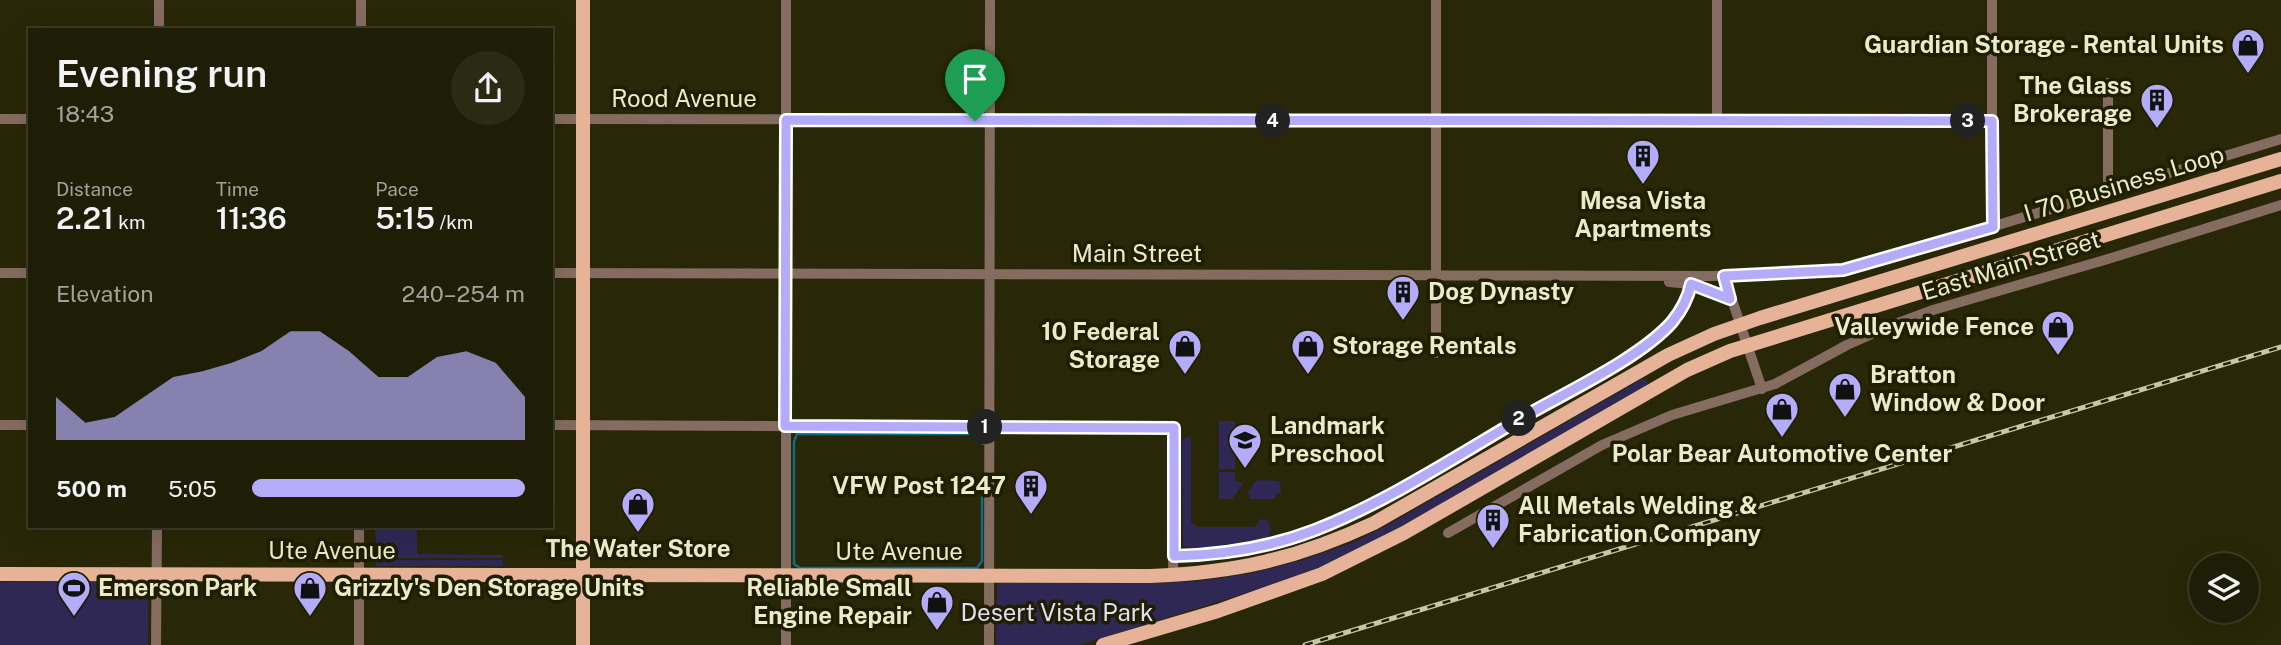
<!DOCTYPE html>
<html lang="en">
<head>
<meta charset="utf-8">
<style>
  body { margin:0; font-family:"Public Sans",sans-serif; background:#2b2a13; color:#f1f3f6; height:100vh; display:flex; flex-direction:column; font-size:26px; white-space:nowrap }
  * { box-sizing:border-box; margin:0 }
  p { font-size:23px; color:#a1a29a }
  .icon { flex:none; width:38px; height:38px; fill:none; stroke:currentColor; stroke-width:2; stroke-linecap:round; stroke-linejoin:round }
  .map { position:relative; flex:1; overflow:hidden }
  .panel { position:absolute; left:28px; top:28px; width:525px; height:500px; display:flex; flex-direction:column; background:#1e1d05; border-radius:0px; box-shadow:0 7px 28px #0002,0 0 0 2px #3c3b27 }
  .panel>* { flex:none }
  .buttons { position:absolute; left:2189px; top:553px; display:grid; gap:14px }
  .buttons a { display:grid; place-items:center; width:70px; height:70px; border-radius:50%; background:#1e1d05; box-shadow:0 7px 28px #0002,0 0 0 2px #3c3b27; font-size:35px }
  .pin { position:absolute; display:grid; place-items:center; width:60px; height:60px; color:#fff; margin:-72px -30px; border-radius:50% 50% 50% 0; rotate:-45deg; box-shadow:0 0 7px #0007 }
  .pin .icon { rotate:45deg }
  .km { position:absolute; width:35px; height:35px; margin:-18px; border-radius:50%; background:#222; color:#fff; font-size:19px; line-height:35px; text-align:center }
  .round { display:grid; place-items:center; flex:none; width:74px; height:74px; border-radius:37px; background:#2b2a13 }
  .overview { display:flex; align-items:center; justify-content:space-between; height:119px; padding:0 28px }
  h1 { font-size:38px; font-weight:600; line-height:52px }
  .stats { display:grid; grid-template-columns:repeat(3,1fr); gap:10px; height:119px; padding:7px 28px }
  .stats div { display:grid; align-content:center }
  .stats b { font-size:30px; font-weight:600 }
  .stats small { font-size:19px; font-weight:400 }
  .stats p { font-size:19px }
  .chart { height:196px; padding:14px 28px }
  .chart p { display:flex; justify-content:space-between }
  .chart svg { width:100%; height:126px; margin-top:7px; fill:#b4acf9; opacity:.7 }
  ul { padding:0 28px; list-style:none; font-size:23px }
  li { display:grid; grid-template-columns:112px 84px 1fr; align-items:center; height:52px }
  li i { height:18px; border-radius:9px; background:#b4acf9 }
  .map>svg:first-child { display:block }
</style>
</head>
<body>
<div class="map">
<svg width="2281" height="645" viewBox="0 0 2281 645">
  <rect width="100%" height="100%" fill="#282707"/>
  <path fill="#2f2855" d="M 1644,378 L 1649,384 L 1441,505 L 1362,547 L 1320,567 L 1266,587 L 1079,645 L 996,645 L 997,587 L 999,583 L 1163,583 L 1199,581 L 1248,574 L 1303,560 L 1354,542 L 1386,526 Z
    M 1219,421 L 1235,421 L 1235,469 L 1219,469 Z
    M 1191,436 L 1191,522 L 1199,527 L 1255,527 L 1260,519 L 1268,521 L 1271,530 L 1268,538 L 1196,549 L 1183,546 L 1182,442 L 1185,438 Z
    M 1219,472 L 1235,472 L 1235,480 L 1243,484 L 1232,499 L 1219,499 Z
    M 1258,480 L 1278,481 L 1280,483 L 1281,492 L 1275,496 L 1275,499 L 1250,499 L 1248,493 L 1254,483 Z
    M 375,527 L 417,527 L 417,554 L 503,555 L 503,558 L 377,558 Z
    M 375,560 L 503,560 L 503,566 L 376,566 Z
    M 0,582 L 145,582 L 148,588 L 148,645 L 0,645 Z"/>
  <g fill="none" stroke-linecap="round" stroke-linejoin="round">
    <path stroke="#0f6988" stroke-width="2.5" d="M 982,496 L 982,561 L 977,568 L 800,568 L 794,564 L 794,442 L 797,434 L 976,434 L 982,438 L 983,444"/>
    <path stroke="#856c60" stroke-width="10" d="M 1436,0 L 1436,353
      M 1992,0 L 1992,227
      M 159,30 L 159,0
      M 361,30 L 361,0
      M 2108,83 L 2108,191
      M 0,119 L 30,119
      M 551,119 L 1992,121
      M 1717,121 L 1717,0
      M 0,273 L 30,273
      M 551,273 L 1711,276 L 1822,272 L 1863,266 L 2281,139
      M 1724,276 L 1762,389
      M 1669,282 L 1691,284 L 1730,299
      M 0,425 L 30,425
      M 551,425 L 1174,428 L 1173,575
      M 1448,533 L 1602,445 L 1672,415 L 1775,384 L 1847,345 L 1890,326 L 1933,310 L 2108,259 L 2281,205
      M 1174,556 C 1220,555 1272,547 1315,530 C 1392,500 1463,452 1534,411 C 1576,387 1640,358 1672,322 C 1681,311 1689,298 1691,284
      M 156,645 L 157,527
      M 359,645 L 359,527
      M 786,645 L 786,0
      M 989,645 L 990,0"/>
    <path stroke="#e6b399" stroke-width="14" d="M 583,0 L 583,645
      M 0,574 L 1150,576 C 1234,573 1297,559 1374,523 L 1668,355 L 1714,334 L 1760,318 L 2281,159
      M 1103,645 L 1218,611 L 1322,574 L 1404,533 L 1687,370 L 1730,351 L 2281,181"/>
    <defs>
      <path id="rail" d="M 1305,645 L 2281,347"/>
    </defs>
    <use href="#rail" stroke="#c7c7a7" stroke-width="5"/>
    <use href="#rail" stroke="#1f1e00" stroke-width="2.5" stroke-dasharray="8" stroke-linecap="butt"/>
  </g>
  <g fill="none" stroke-linecap="round" stroke-linejoin="round">
    <defs>
      <path id="route" d="M 786,120 L 1992,121 L 1993,227 L 1843,270 L 1724,276 L 1730,299 L 1691,284 C 1688,298 1681,311 1672,322 C 1642,356 1575,388 1534,411 C 1464,451 1390,501 1315,530 C 1271,547 1220,555 1174,556 L 1174,428 L 785,426 Z"/>
    </defs>
    <use href="#route" stroke="#fff" stroke-width="14"/>
    <use href="#route" stroke="#b4acf9" stroke-width="9"/>
  </g>
  <defs>
    <symbol id="shop-pin" viewBox="-11 -11 22 30"><path d="M0 17L-7.5 6A9.5 9.5 0 1 1 7.5 6Z" fill="#b4acf9" stroke="#1f1e00"/><path d="M-5-2.5h2.3a2.7 3.5 0 0 1 5.4 0H5L5.5 6h-11ZM-1.5-2.5h3a1.5 2.3 0 0 0-3 0Z" fill="#111"/></symbol>
    <symbol id="building-pin" viewBox="-11 -11 22 30"><path d="M0 17L-7.5 6A9.5 9.5 0 1 1 7.5 6Z" fill="#b4acf9" stroke="#1f1e00"/><path d="M-4-6H4V6H1V3H-1V6H-4ZM-2.5-4.3h1.7v1.8h-1.7ZM.8-4.3h1.7v1.8H.8ZM-2.5-1h1.7V.8h-1.7ZM.8-1h1.7V.8H.8Z" fill="#111"/></symbol>
    <symbol id="school-pin" viewBox="-11 -11 22 30"><path d="M0 17L-7.5 6A9.5 9.5 0 1 1 7.5 6Z" fill="#b4acf9" stroke="#1f1e00"/><path d="M0-5L7-2L0 1L-7-2ZM-4 1L0 2.5L4 1V4Q0 6-4 4Z" fill="#111"/></symbol>
    <symbol id="stadium-pin" viewBox="-11 -11 22 30"><path d="M0 17L-7.5 6A9.5 9.5 0 1 1 7.5 6Z" fill="#b4acf9" stroke="#1f1e00"/><path d="M0-5a6.5 5 0 1 0 0 10a6.5 5 0 1 0 0-10ZM-3.5-1.8h7v3.6h-7Z" fill="#111"/></symbol>
  </defs>
  <g fill-rule="evenodd">
    <use href="#shop-pin" x="2229" y="26" width="38" height="52"/>
    <use href="#building-pin" x="2138" y="81" width="38" height="52"/>
    <use href="#building-pin" x="1624" y="137" width="38" height="52"/>
    <use href="#building-pin" x="1384" y="273" width="38" height="52"/>
    <use href="#shop-pin" x="2039" y="308" width="38" height="52"/>
    <use href="#shop-pin" x="1166" y="327" width="38" height="52"/>
    <use href="#shop-pin" x="1289" y="327" width="38" height="52"/>
    <use href="#shop-pin" x="1826" y="370" width="38" height="52"/>
    <use href="#shop-pin" x="1763" y="390" width="38" height="52"/>
    <use href="#school-pin" x="1226" y="421" width="38" height="52"/>
    <use href="#building-pin" x="1012" y="467" width="38" height="52"/>
    <use href="#shop-pin" x="619" y="485" width="38" height="52"/>
    <use href="#building-pin" x="1474" y="501" width="38" height="52"/>
    <use href="#stadium-pin" x="55" y="569" width="38" height="52"/>
    <use href="#shop-pin" x="291" y="569" width="38" height="52"/>
    <use href="#shop-pin" x="918" y="583" width="38" height="52"/>
  </g>
  <g text-anchor="middle" stroke-width="7" stroke-linejoin="round" paint-order="stroke">
    <g font-size="24" font-weight="bold" fill="#eaebcb" stroke="#1f1e00" text-anchor="start">
      <text x="2224" y="53" text-anchor="end">Guardian Storage - Rental Units</text>
      <text x="2132" y="94" text-anchor="end">The Glass<tspan x="2132" dy="28">Brokerage</tspan></text>
      <text x="1643" y="209" text-anchor="middle">Mesa Vista<tspan x="1643" dy="28">Apartments</tspan></text>
      <text x="1428" y="300">Dog Dynasty</text>
      <text x="2034" y="335" text-anchor="end">Valleywide Fence</text>
      <text x="1160" y="340" text-anchor="end">10 Federal<tspan x="1160" dy="28">Storage</tspan></text>
      <text x="1332" y="354">Storage Rentals</text>
      <text x="1870" y="383">Bratton<tspan x="1870" dy="28">Window &amp; Door</tspan></text>
      <text x="1270" y="434">Landmark<tspan x="1270" dy="28">Preschool</tspan></text>
      <text x="1782" y="462" text-anchor="middle">Polar Bear Automotive Center</text>
      <text x="1006" y="494" text-anchor="end">VFW Post 1247</text>
      <text x="1518" y="514">All Metals Welding &amp;<tspan x="1518" dy="28">Fabrication Company</tspan></text>
      <text x="638" y="557" text-anchor="middle">The Water Store</text>
      <text x="98" y="596">Emerson Park</text>
      <text x="334" y="596">Grizzly's Den Storage Units</text>
      <text x="912" y="596" text-anchor="end">Reliable Small<tspan x="912" dy="28">Engine Repair</tspan></text>
    </g>
    <g font-size="24" fill="#eaebcb" stroke="#1f1e00">
      <text x="684" y="107">Rood Avenue</text>
      <text transform="translate(2124 184) rotate(-17)" y="8">I 70 Business Loop</text>
      <text x="1137" y="262">Main Street</text>
      <text transform="translate(2011 266) rotate(-17)" y="8">East Main Street</text>
      <text x="332" y="559">Ute Avenue</text>
      <text x="899" y="560">Ute Avenue</text>
    </g>
    <g font-size="24" fill="#dfdef3" stroke="#1f1e00">
      <text x="1057" y="621">Desert Vista Park</text>
    </g>
  </g>
</svg>
<div class="buttons">
<a><svg class="icon" aria-label="layers" viewBox="0 0 24 24"><path d="M12 4l9 5-9 5-9-5zM3 14l9 5 9-5"/></svg></a>
</div>
<div class="pin" style="left:975px;top:121px;background:#1e9e55"><svg class="icon" aria-label="arrive" viewBox="0 0 24 24"><path d="M6 21V4h12l-3 4 3 4H6"/></svg></div>
<b class="km" style="left:985px;top:427px">1</b>
<b class="km" style="left:1519px;top:419px">2</b>
<b class="km" style="left:1968px;top:121px">3</b>
<b class="km" style="left:1273px;top:121px">4</b>
<section class="panel">
<div class="overview"><div><h1>Evening run</h1><p>18:43</p></div><a class="round"><svg class="icon" aria-label="share" viewBox="0 0 24 24"><path d="M12 15V3M7 8l5-5 5 5M5 13v7h14v-7"/></svg></a></div>
<div class="stats">
<div><p>Distance</p><b>2.21<small> km</small></b></div>
<div><p>Time</p><b>11:36</b></div>
<div><p>Pace</p><b>5:15<small> /km</small></b></div>
</div>
<div class="chart"><p><span>Elevation</span>240–254 m</p>
<svg viewBox="0 0 160 44" preserveAspectRatio="none"><path d="M0 44V29L10 38L20 36L30 29L40 22L50 20L60 17L70 13L80 6L90 6L100 13L110 22L120 22L130 15L140 13L150 17L160 29V44z"/></svg>
</div>
<ul>
<li><b>500 m</b>5:05<i style="width:100%"></i></li>
</ul>
</section>
</div>
</body>
</html>
